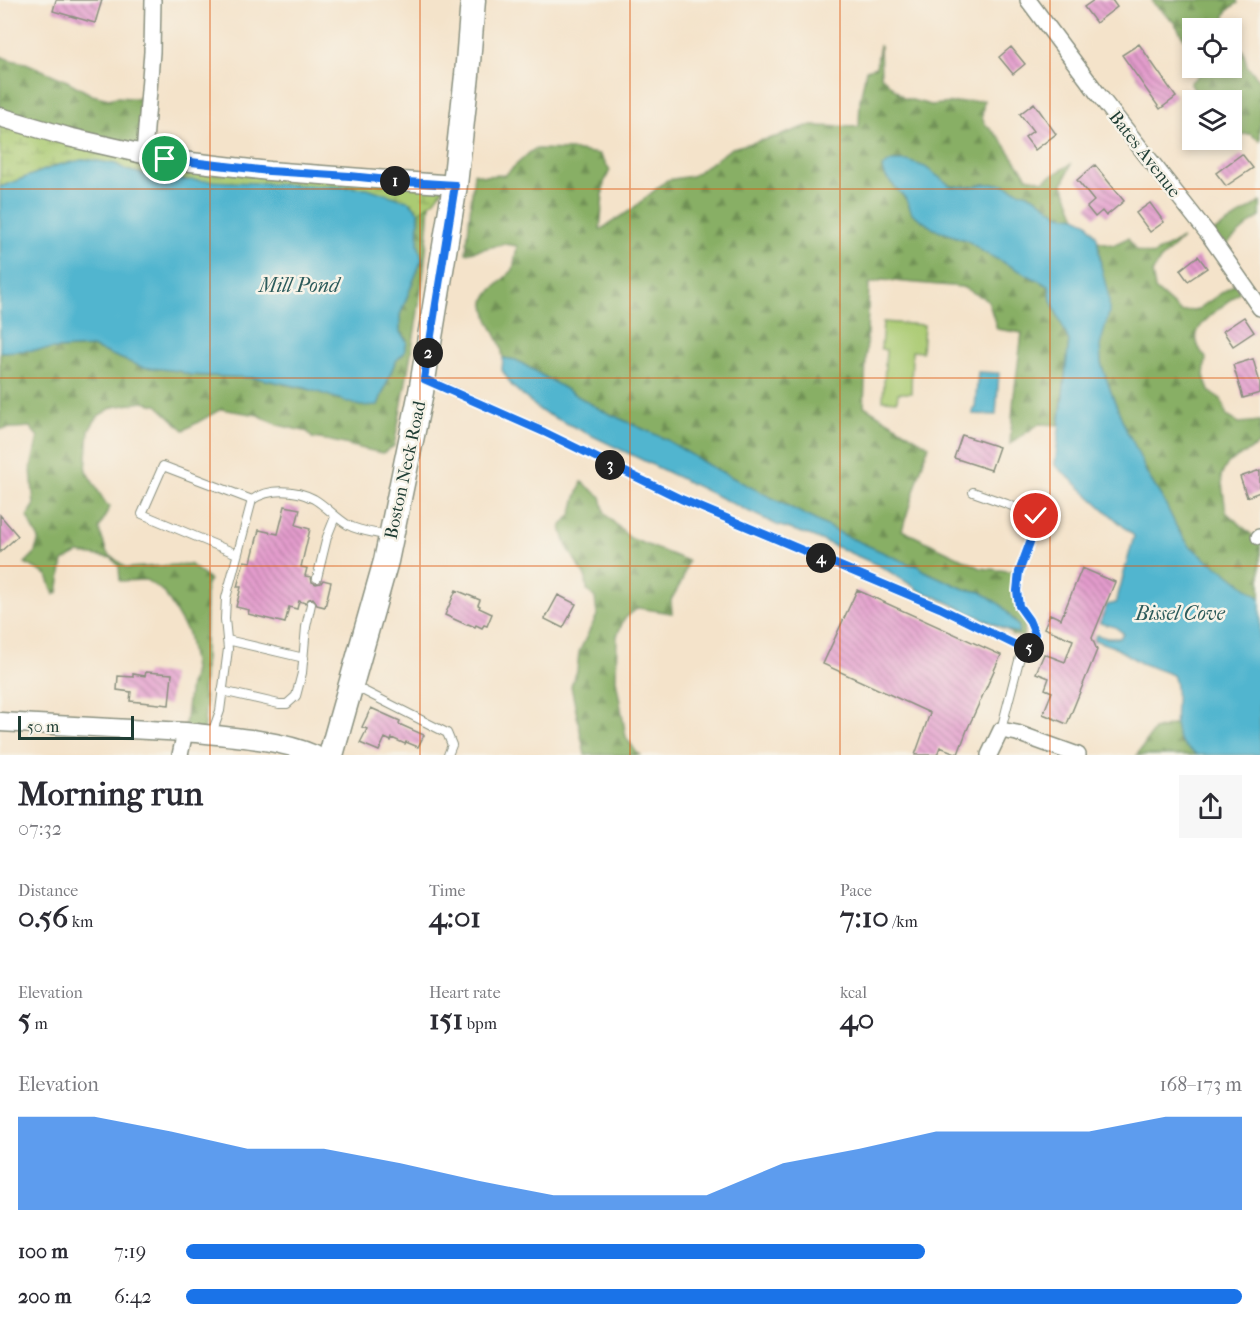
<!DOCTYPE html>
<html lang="en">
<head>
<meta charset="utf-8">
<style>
  body { margin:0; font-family:"IM FELL French Canon",serif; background:#f7f7f7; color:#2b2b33; height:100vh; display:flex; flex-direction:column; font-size:22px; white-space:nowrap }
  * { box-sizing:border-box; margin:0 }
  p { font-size:20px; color:#7c7c81 }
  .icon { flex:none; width:33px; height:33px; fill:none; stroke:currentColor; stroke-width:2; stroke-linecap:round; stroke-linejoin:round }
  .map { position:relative; height:755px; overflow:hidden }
  .side { display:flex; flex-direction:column; background:#fff; flex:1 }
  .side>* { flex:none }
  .controls { position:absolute; left:1182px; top:18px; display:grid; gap:12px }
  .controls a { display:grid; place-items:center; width:60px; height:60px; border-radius:0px; background:#fff; box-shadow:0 3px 9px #0003; font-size:30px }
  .scale { position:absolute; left:18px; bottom:15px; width:116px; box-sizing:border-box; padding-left:6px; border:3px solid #1f3d34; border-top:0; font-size:16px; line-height:21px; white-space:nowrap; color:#1f3d34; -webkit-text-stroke:4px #f7f3e8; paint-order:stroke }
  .pin { position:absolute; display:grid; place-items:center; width:51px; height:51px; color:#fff; margin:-26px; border:3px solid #fff; border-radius:50%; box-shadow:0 2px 6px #0007 }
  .km { position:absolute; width:30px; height:30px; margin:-15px; border-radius:50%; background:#222; color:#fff; font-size:16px; line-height:30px; text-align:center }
  .round { display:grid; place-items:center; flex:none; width:63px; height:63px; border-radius:0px; background:#f7f7f7 }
  .summary { display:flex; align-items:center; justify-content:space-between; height:102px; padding:0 18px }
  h1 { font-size:33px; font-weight:700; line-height:45px }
  .metrics { display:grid; grid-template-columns:repeat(3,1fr); gap:9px; height:102px; padding:6px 18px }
  .metrics div { display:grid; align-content:center }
  .metrics b { font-size:30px; font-weight:700 }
  .metrics small { font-size:16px; font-weight:400 }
  .metrics p { font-size:16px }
  .chart { height:168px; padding:12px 18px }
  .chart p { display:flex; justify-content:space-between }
  .chart svg { width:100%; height:108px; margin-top:6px; fill:#1a73e8; opacity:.7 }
  ul { padding:0 18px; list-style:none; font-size:20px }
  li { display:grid; grid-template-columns:96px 72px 1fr; align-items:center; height:45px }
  li i { height:15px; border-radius:8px; background:#1a73e8 }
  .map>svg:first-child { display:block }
</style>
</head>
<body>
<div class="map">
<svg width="1260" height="755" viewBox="0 0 1260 755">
  <defs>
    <pattern id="forest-firs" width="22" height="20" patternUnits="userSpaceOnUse" patternTransform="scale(1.5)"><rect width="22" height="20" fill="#88af65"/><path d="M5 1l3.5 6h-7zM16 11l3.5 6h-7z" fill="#6f9054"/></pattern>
    <pattern id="wetland-marsh" width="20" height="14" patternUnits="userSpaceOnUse" patternTransform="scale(1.5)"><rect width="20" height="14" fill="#abcb73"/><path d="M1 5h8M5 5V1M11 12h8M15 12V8" fill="none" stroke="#8ba65f"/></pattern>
    <pattern id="building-back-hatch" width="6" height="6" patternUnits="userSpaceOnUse" patternTransform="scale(1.5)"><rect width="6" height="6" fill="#e39bcc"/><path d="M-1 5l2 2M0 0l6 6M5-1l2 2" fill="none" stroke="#b780a6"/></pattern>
  </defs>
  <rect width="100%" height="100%" fill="#f7f3e8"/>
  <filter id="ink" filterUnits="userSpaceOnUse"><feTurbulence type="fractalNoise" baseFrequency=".0167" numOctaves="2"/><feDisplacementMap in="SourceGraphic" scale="12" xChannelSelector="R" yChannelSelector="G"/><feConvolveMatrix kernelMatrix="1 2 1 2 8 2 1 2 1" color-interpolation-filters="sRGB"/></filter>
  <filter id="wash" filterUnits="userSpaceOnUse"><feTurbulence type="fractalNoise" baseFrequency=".008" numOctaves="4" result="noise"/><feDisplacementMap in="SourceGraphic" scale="24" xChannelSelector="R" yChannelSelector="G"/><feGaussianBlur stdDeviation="1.35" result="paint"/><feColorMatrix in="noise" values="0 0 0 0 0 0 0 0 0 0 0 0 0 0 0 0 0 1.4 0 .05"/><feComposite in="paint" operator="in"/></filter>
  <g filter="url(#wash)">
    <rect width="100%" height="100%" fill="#f4e3ca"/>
    <path fill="url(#forest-firs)" stroke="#54764c" stroke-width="1.5" d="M 1153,0 L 1237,0 L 1238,3 C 1226,10 1223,14 1225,28 L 1192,28 L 1192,51 L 1174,22 L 1152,2 Z
      M 1232,38 L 1243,50 L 1247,66 L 1260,80 L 1260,141 L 1250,134 L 1235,135 L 1232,100 L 1226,100 C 1217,89 1209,90 1196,91 L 1190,83 L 1203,71 L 1202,68 L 1232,68 Z
      M 880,45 L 881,76 L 904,98 L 931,105 L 984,100 L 982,117 L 985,124 L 1000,138 L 1027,177 L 1043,181 L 1071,164 L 1063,184 L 1076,217 L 1060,215 L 1034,196 L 1018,191 L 1003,184 L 985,184 L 968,187 L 951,186 L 925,167 L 886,177 L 906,199 L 912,213 L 934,229 L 968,241 L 986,253 L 1049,286 L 1051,300 L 1069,341 L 1059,425 L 1039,424 L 1010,444 L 1014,395 L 1022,333 L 997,329 L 988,300 L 962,287 L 882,280 L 869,284 L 864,406 L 929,446 L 926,453 L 902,530 L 981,568 L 1018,572 L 1018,602 L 1026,619 L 1023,637 L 1012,635 L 1009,631 L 1018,633 L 981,592 L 964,589 L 922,570 L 919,566 L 909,564 L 846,536 L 708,465 L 665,439 L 601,410 L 516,360 L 503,358 L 501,346 L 488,319 L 484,301 L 492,290 L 513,270 L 517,246 L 504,244 L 466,253 L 474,173 L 483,176 L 505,175 L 530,152 L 535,149 L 572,150 L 599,154 L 610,170 L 604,183 L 600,230 L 631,210 L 667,180 L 692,176 L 732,148 L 779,136 L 807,126 L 859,127 L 860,100 L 866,70 L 876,67 Z
      M 0,56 L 10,60 L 26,63 L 67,81 L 92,95 L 109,99 L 116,97 L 147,99 L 144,152 L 0,115 Z
      M 1260,202 L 1260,217 L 1252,222 L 1221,249 L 1210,234 Z
      M 430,204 C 425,286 409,366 394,446 L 383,453 C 359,449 336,440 312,438 L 308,432 L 278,425 L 258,415 L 221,409 L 184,430 L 157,405 L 143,402 L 113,407 L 98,416 L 89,430 L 86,471 L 106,504 L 110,506 L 99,529 L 107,553 L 127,568 L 190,564 L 210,580 L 206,585 L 205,662 L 203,692 L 206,703 L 203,735 L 184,734 L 190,684 L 191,684 L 194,669 L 188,633 L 164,592 L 146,580 L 120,581 L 119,567 L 112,558 L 78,553 L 63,561 L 58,593 L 54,595 L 47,575 L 25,563 L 34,554 L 39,539 L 27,517 L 34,506 L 31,468 L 38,437 L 30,427 L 0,429 L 0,352 L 92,347 L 142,367 L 179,371 L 190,375 L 256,378 L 378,405 L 395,362 L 404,353 L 407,342 L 400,332 L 400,315 L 422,259 L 418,246 L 419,212 Z
      M 1128,238 L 1136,250 L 1152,255 L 1182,239 L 1160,260 L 1152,273 L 1155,289 L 1181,312 L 1198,309 L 1239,281 L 1242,289 C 1234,297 1225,304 1216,311 C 1199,326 1187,336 1206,358 L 1204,376 L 1209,391 L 1221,399 L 1227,416 L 1239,423 L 1260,421 L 1260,444 L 1228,463 L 1221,476 L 1226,512 L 1260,542 L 1260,598 L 1229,574 L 1203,557 L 1189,545 L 1178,530 L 1164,501 L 1147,474 L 1134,444 L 1127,432 L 1111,392 L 1101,363 L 1099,346 L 1103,331 L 1101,266 L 1098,241 L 1113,245 Z
      M 582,482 L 601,497 L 605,514 L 630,538 L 688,561 L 682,581 L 671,600 L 672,613 L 638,608 L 624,619 L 617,636 L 616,679 L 626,737 L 637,753 L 641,755 L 585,755 L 571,686 L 577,671 L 579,652 L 597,615 L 595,598 L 587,590 L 586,578 L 566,545 L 561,527 L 572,513 L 575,500 Z
      M 1175,724 L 1180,742 L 1198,755 L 1137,755 L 1154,730 Z"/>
    <path fill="url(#wetland-marsh)" stroke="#658454" stroke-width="1.5" d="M 0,115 L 131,150 L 444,188 L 435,200 L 419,212 L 410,202 L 155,177 L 126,170 L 116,164 L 58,165 L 0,187 Z"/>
    <path fill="#abcb73" stroke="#658454" stroke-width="1.5" d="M 883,322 L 924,325 L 922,352 L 912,351 L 911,393 L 898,393 L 897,401 L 883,400 L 886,350 L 881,349 Z"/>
    <path fill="#51b5cf" stroke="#387982" stroke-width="1.5" d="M 86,159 L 116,164 L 126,170 L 155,177 L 185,180 L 367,188 L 410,202 L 419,212 L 418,245 L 422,259 L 400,315 L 400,332 L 407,342 L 404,353 L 395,362 L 378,405 L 360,406 L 305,388 L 256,378 L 190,375 L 179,371 L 142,367 L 92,347 L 0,352 L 0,187 L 58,165 Z
      M 892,161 L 908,161 L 925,167 L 951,186 L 968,187 L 985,184 L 1003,184 L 1018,191 L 1034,196 L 1060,215 L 1076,217 L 1088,223 L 1097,237 L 1101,266 L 1109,298 L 1109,313 L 1100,346 L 1101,363 L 1111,392 L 1127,432 L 1134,444 L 1147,474 L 1164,501 L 1178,530 L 1189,545 L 1203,557 L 1229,574 L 1260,598 L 1260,755 L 1198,755 C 1193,752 1186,748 1182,743 C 1168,727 1182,695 1173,675 L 1141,663 L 1114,647 L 1094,640 L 1096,635 L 1107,638 L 1120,638 L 1123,633 L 1115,627 L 1100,623 L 1107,605 L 1116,603 L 1134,536 L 1055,465 L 1069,341 L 1051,300 L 1049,286 L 985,253 L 968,241 L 934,229 L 912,213 L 906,199 L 886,177 L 882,167 Z
      M 503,358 L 516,360 L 601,410 L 665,439 L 708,465 L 846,536 L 909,564 L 919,566 L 922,570 L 964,589 L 981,592 L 1001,605 L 1019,627 L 1018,633 L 1009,631 L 930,594 L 924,593 L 882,567 L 812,536 L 777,525 L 541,411 L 512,386 L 502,370 Z
      M 978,372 L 999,373 L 996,415 L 972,414 L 973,408 L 975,408 Z"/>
    <g id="blocks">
      <path fill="url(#building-back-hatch)" d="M 56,0 L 102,0 L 95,23 L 53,11 Z
        M 1094,0 L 1112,0 L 1117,7 L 1096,23 L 1084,7 Z
        M 1139,44 L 1176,97 L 1160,109 L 1122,55 Z
        M 1011,47 L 1025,64 L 1013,74 L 999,57 Z
        M 1034,103 L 1056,134 L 1035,150 L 1025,137 L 1033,131 L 1020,114 Z
        M 1242,154 L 1253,168 L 1226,186 L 1216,173 Z
        M 1095,165 L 1124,201 L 1106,216 L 1102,211 L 1095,217 L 1087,207 L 1094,201 L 1077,180 Z
        M 1150,203 L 1164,222 L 1150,232 L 1136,213 Z
        M 1198,256 L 1207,268 L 1188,281 L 1180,270 Z
        M 1244,317 L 1254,332 L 1233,346 L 1223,331 Z
        M 1253,359 L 1260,383 L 1260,393 L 1243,398 L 1233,365 Z
        M 962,435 L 999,447 L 991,470 L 954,458 Z
        M 1260,470 L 1260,492 L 1247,497 L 1240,477 Z
        M 285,506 L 300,509 L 296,525 L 310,529 L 301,567 L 307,568 L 305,576 L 311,577 L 312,582 L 316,584 L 321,583 L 323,580 L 331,582 L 325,607 L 317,605 L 316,602 L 313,598 L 309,599 L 305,603 L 299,601 L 297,609 L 289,607 L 285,623 L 248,614 L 249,610 L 236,607 L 241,587 L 237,587 L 244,561 L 251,562 L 259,530 L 278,534 Z
        M 0,515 L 18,536 L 0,552 Z
        M 1082,568 L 1115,582 L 1092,638 L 1097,650 L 1067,724 L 1043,714 L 1052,692 L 1045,689 L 1049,678 L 1036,673 L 1044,654 L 1065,662 L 1073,640 L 1044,628 L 1050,614 L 1061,619 Z
        M 456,590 L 480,600 L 478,605 L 480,606 L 479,608 L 492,614 L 487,626 L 484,625 L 482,628 L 476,625 L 475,627 L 468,624 L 467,625 L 445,615 Z
        M 857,590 L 1001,655 L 967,730 L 958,754 L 940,747 L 937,755 L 915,755 L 930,713 L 823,664 Z
        M 558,595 L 576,604 L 563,628 L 545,619 Z
        M 146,672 L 172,674 L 169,705 L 130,701 L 131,692 L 117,690 L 118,676 L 133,677 L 133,674 L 145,676 Z
        M 371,708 L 400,721 L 399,724 L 424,735 L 418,747 L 406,742 L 405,744 L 392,738 L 391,741 L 385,738 L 379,751 L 360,743 L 367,729 L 362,727 Z"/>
    </g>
  </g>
  <g filter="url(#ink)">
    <use href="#blocks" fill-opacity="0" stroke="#8a907f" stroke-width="1.5"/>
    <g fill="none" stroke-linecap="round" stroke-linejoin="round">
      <defs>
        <path id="service" d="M 425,379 L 544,432 L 681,499 L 940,608 L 1028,651 L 1035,634 L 1029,620 L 1019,606 L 1017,591 L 1019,572 L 1033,534 L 1036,516 L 1007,504 L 973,492
          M 252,500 C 269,488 295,489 314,499 C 326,506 336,518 348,525 C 358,531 377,533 389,536
          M 317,578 L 327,537 L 335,517
          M 227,640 L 304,658
          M 354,686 L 447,733 L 452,745 L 448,755
          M 222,691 L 279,704 L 287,704 L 296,696 L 302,673 L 306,627 L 311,604
          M 1001,730 L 1022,649
          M 212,733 L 220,711 L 228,649 L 225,619 L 226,598 L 252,500 L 163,466 L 142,514 L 237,554"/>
        <path id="minor" d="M 1028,0 L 1098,94 L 1209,235 L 1260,308
          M 144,154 L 152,52 L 153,0
          M 1259,537 L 1260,537
          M 180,755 L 185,732
          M 989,755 L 1001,730 L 1017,733 L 1078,755"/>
        <path id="tertiary" d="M 0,117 L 68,137 L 165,159 L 269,171 L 455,185
          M 0,722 L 185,732 C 225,736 279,739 315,755"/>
        <path id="primary" d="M 331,755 L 386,561 L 421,392 L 455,185 L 467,75 L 473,0"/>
      </defs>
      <use href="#service" stroke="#8a907f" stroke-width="10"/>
      <use href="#minor" stroke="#8a907f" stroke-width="18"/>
      <use href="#tertiary" stroke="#8a907f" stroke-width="21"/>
      <use href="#primary" stroke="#8a907f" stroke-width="27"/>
      <use href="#service" stroke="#fff" stroke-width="8"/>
      <use href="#minor" stroke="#fff" stroke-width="15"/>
      <use href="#tertiary" stroke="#fff" stroke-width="18"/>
      <use href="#primary" stroke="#fff" stroke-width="24"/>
    </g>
  </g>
  <g fill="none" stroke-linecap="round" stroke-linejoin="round" filter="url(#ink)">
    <defs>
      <path id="route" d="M 165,159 L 269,171 L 350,176 L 407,182 L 455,185 L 424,379 L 544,432 L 681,499 L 940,608 L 1028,651 L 1035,634 L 1029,620 L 1019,606 L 1017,591 L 1019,572 L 1033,534 L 1036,516"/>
    </defs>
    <use href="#route" stroke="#fff" stroke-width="12"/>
    <use href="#route" stroke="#1a73e8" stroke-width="8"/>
  </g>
  <path fill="none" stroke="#de580e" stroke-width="1.5" stroke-opacity="0.55" d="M 210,0 L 210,755M 420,0 L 420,755M 630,0 L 630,755M 840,0 L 840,755M 1050,0 L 1050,755M 0,189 L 1260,189M 0,378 L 1260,378M 0,566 L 1260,566"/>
  <g text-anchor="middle" stroke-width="5" stroke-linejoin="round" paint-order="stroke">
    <g font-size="18" fill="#1f3d34" stroke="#f7f3e8">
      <text transform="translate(1145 154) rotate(52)" y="6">Bates Avenue</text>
      <text transform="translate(405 470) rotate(-78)" y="6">Boston Neck Road</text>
    </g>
    <g font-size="20" font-style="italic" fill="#2c5b5b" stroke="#f7f3e8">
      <text x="299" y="292">Mill Pond</text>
      <text x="1180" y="620">Bissel Cove</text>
    </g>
  </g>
</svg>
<div class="controls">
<a><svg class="icon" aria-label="locate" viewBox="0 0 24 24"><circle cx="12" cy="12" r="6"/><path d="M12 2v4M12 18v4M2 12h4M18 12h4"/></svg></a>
<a><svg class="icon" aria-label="layers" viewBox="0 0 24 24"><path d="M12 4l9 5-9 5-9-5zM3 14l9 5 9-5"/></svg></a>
</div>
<div class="scale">50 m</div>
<div class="pin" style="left:165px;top:159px;background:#1e9e55"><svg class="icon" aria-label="arrive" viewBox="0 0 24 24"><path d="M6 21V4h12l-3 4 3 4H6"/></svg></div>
<div class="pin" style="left:1036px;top:516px;background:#d93025"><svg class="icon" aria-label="check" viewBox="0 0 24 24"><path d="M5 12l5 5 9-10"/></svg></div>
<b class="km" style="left:395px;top:181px">1</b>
<b class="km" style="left:428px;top:353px">2</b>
<b class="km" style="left:610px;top:465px">3</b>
<b class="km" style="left:821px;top:558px">4</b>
<b class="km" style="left:1029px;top:648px">5</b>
</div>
<section class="side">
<div class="summary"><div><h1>Morning run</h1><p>07:32</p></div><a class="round"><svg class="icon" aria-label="share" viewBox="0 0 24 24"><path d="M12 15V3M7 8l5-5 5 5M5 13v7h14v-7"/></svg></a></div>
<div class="metrics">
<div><p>Distance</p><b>0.56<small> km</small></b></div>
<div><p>Time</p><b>4:01</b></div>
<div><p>Pace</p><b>7:10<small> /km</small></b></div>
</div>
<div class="metrics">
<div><p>Elevation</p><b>5<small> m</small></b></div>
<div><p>Heart rate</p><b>151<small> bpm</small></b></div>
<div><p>kcal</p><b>40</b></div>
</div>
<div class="chart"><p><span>Elevation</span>168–173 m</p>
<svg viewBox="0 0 160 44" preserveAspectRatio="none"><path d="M0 44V6L10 6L20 12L30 19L40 19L50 25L60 32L70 38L80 38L90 38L100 25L110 19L120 12L130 12L140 12L150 6L160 6V44z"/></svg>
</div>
<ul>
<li><b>100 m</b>7:19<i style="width:70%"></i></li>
<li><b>200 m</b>6:42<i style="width:100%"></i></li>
</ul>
</section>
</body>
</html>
